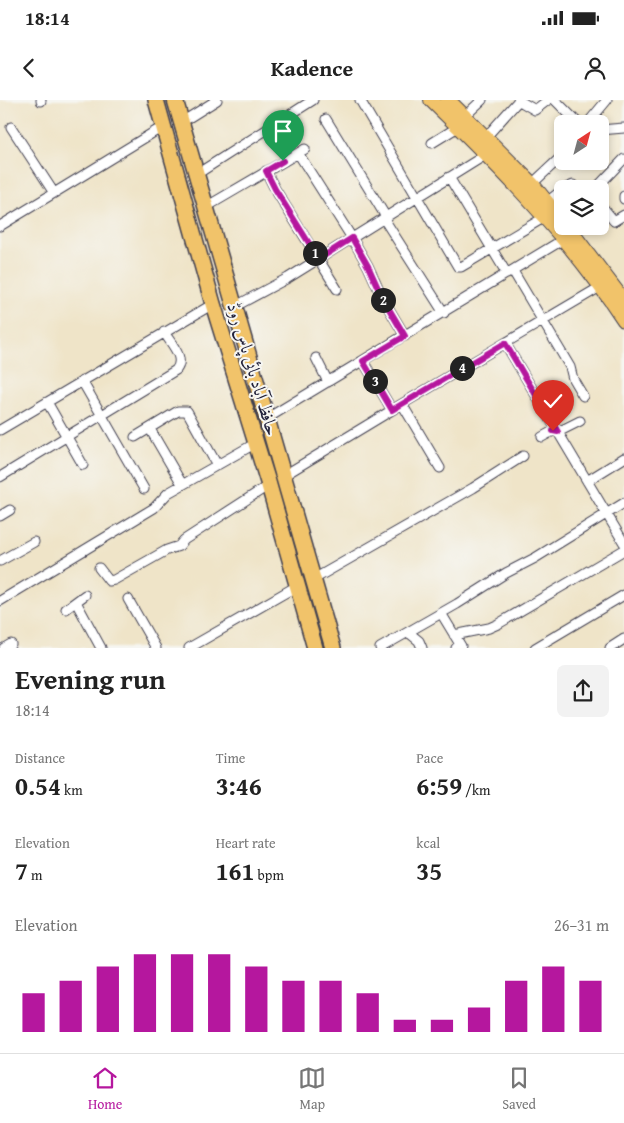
<!DOCTYPE html>
<html lang="en">
<head>
<meta charset="utf-8">
<style>
  body { margin:0; font-family:"Gentium Book Plus",Amiri,serif; background:#f2f2f2; color:#222; height:100vh; display:flex; flex-direction:column; font-size:19px; white-space:nowrap }
  * { box-sizing:border-box; margin:0 }
  p { font-size:16px; color:#767676 }
  .icon { flex:none; width:28px; height:28px; fill:none; stroke:currentColor; stroke-width:2; stroke-linecap:round; stroke-linejoin:round }
  .map { position:relative; height:548px; overflow:hidden }
  .side { display:flex; flex-direction:column; background:#fff; flex:1 }
  .side>* { flex:none }
  .needle { width:32px; rotate:36deg }
  .controls { position:absolute; left:554px; top:15px; display:grid; gap:10px }
  .controls a { display:grid; place-items:center; width:55px; height:55px; border-radius:8px; background:#fff; box-shadow:0 2px 8px #0003; font-size:25px }
  .pin { position:absolute; display:grid; place-items:center; width:42px; height:42px; color:#fff; margin:-51px -21px; border-radius:50% 50% 50% 0; rotate:-45deg; box-shadow:0 0 5px #0007 }
  .pin .icon { rotate:45deg }
  .km { position:absolute; width:25px; height:25px; margin:-12px; border-radius:50%; background:#222; color:#fff; font-size:14px; line-height:25px; text-align:center }
  .round { display:grid; place-items:center; flex:none; width:52px; height:52px; border-radius:8px; background:#f2f2f2 }
  .overview { display:flex; align-items:center; justify-content:space-between; height:85px; padding:0 15px }
  h1 { font-size:28px; font-weight:600; line-height:38px }
  .stats { display:grid; grid-template-columns:repeat(3,1fr); gap:8px; height:85px; padding:5px 15px }
  .stats div { display:grid; align-content:center }
  .stats b { font-size:25px; font-weight:600 }
  .stats small { font-size:14px; font-weight:400 }
  .stats p { font-size:14px }
  .chart { height:140px; padding:10px 15px }
  .chart p { display:flex; justify-content:space-between }
  .chart svg { width:100%; height:90px; margin-top:5px; stroke:#b5179e; stroke-width:6 }
  .status { display:flex; justify-content:space-between; align-items:center; height:35px; padding:0 25px; background:#fff; direction:ltr }
  .status svg { height:14px; fill:currentColor }
  header { display:flex; justify-content:space-between; align-items:center; height:65px; padding:0 15px; background:#fff; font-size:22px; font-weight:600 }
  .tab-bar { display:flex; justify-content:space-around; align-items:center; height:70px; border-top:1px solid #e0e0e0; background:#fff; font-size:14px; color:#767676 }
  .tab-bar a { display:grid; justify-items:center; gap:2px }
  .tab-bar .active { color:#b5179e }
  .map>svg:first-child { display:block }
</style>
</head>
<body>
<div class="status"><b>18:14</b><svg viewBox="0 0 49 12"><path d="M0 12V9h3v3zM5 12V6h3v6zM10 12V3h3v9zM15 12V0h3v12zM26 1h20v11H26zM47 4h2v5h-2z"/></svg></div>
<header><svg class="icon" aria-label="back" viewBox="0 0 24 24"><path d="M15 5l-7 7 7 7"/></svg>Kadence<svg class="icon" aria-label="person" viewBox="0 0 24 24"><circle cx="12" cy="8" r="4"/><path d="M4 21q1-7 8-7t8 7"/></svg></header>
<div class="map">
<svg width="624" height="548" viewBox="0 0 624 548">
  <rect width="100%" height="100%" fill="#f6f6f2"/>
  <filter id="ink" filterUnits="userSpaceOnUse"><feTurbulence type="fractalNoise" baseFrequency=".02" numOctaves="2"/><feDisplacementMap in="SourceGraphic" scale="10" xChannelSelector="R" yChannelSelector="G"/><feConvolveMatrix kernelMatrix="1 2 1 2 8 2 1 2 1" color-interpolation-filters="sRGB"/></filter>
  <filter id="wash" filterUnits="userSpaceOnUse"><feTurbulence type="fractalNoise" baseFrequency=".0096" numOctaves="4" result="noise"/><feDisplacementMap in="SourceGraphic" scale="20" xChannelSelector="R" yChannelSelector="G"/><feGaussianBlur stdDeviation="1.12" result="paint"/><feColorMatrix in="noise" values="0 0 0 0 0 0 0 0 0 0 0 0 0 0 0 0 0 1.4 0 .05"/><feComposite in="paint" operator="in"/></filter>
  <g filter="url(#wash)">
    <rect width="100%" height="100%" fill="#efe4c8"/>
  </g>
  <g filter="url(#ink)">
    <g fill="none" stroke-linecap="round" stroke-linejoin="round">
      <defs>
        <path id="minor" d="M 41,0 L 41,1
          M 360,0 L 458,167 L 461,167 L 545,117
          M 518,0 L 535,10 L 548,0
          M 555,0 L 579,24
          M 465,16 L 482,0
          M 326,19 L 386,117
          M 182,22 L 217,0
          M 587,24 L 607,0
          M 11,27 L 54,93
          M 600,30 L 624,28
          M 486,37 L 519,0
          M 432,43 L 458,27
          M 298,53 L 352,138 L 368,166 L 382,197 L 405,236
          M 266,71 L 275,89 L 337,189
          M 197,74 L 313,0
          M 449,77 L 507,174
          M 532,84 L 562,56
          M 564,89 L 573,85 L 577,89
          M 598,89 L 600,84 L 624,59
          M 624,96 L 624,99
          M 547,102 L 562,90
          M 206,107 L 305,49
          M 600,112 L 604,109 L 614,121 L 624,115
          M 384,119 L 444,213
          M 0,126 L 164,26
          M 572,133 L 581,126
          M 513,171 L 570,267 L 573,279 L 583,296
          M 234,207 L 288,178 L 487,54
          M 505,243 L 624,443
          M 316,258 L 328,282
          M 363,261 L 392,310
          M 82,281 L 144,389
          M 47,302 L 83,365
          M 402,304 L 440,368
          M 266,319 L 564,139
          M 150,329 L 182,384
          M 0,330 L 213,204
          M 135,337 L 178,311 L 187,311 L 217,365
          M 542,337 L 553,331 L 558,332 L 580,321
          M 283,376 L 402,304 L 600,187
          M 0,377 L 176,270 C 186,258 171,244 164,232
          M 587,381 L 624,358
          M 0,416 L 10,410
          M 0,461 L 34,442
          M 99,468 L 109,481 L 114,480 L 167,450 L 179,446 L 184,440 L 269,385
          M 314,479 L 473,388 L 523,356
          M 128,499 L 156,548
          M 0,501 L 154,408 L 168,393 L 256,343
          M 76,502 L 101,548
          M 66,509 L 85,495
          M 441,513 L 461,546 L 456,548
          M 408,532 L 419,541 L 422,548
          M 454,535 L 489,528 L 498,524 L 624,450
          M 4,548 L 11,544
          M 189,548 L 297,486
          M 380,548 L 457,504 L 506,473 L 535,458 L 624,403
          M 535,548 L 624,495
          M 610,548 L 624,539"/>
        <path id="primary" d="M 431,0 C 501,68 570,138 624,220
          M 448,0 L 532,84 L 562,121
          M 567,126 L 624,201"/>
        <path id="trunk" d="M 156,0 L 213,204 L 268,382 L 315,548
          M 175,0 L 333,548"/>
      </defs>
      <use href="#minor" stroke="#413f50" stroke-width="11"/>
      <use href="#primary" stroke="#413f50" stroke-width="16"/>
      <use href="#trunk" stroke="#413f50" stroke-width="18"/>
      <use href="#minor" stroke="#fff" stroke-width="9"/>
      <use href="#primary" stroke="#f1c36a" stroke-width="14"/>
      <use href="#trunk" stroke="#f1c36a" stroke-width="15"/>
    </g>
  </g>
  <g fill="none" stroke-linecap="round" stroke-linejoin="round" filter="url(#ink)">
    <defs>
      <path id="route" d="M 283,61 L 266,71 L 275,89 L 319,159 L 352,138 L 368,166 L 382,197 L 405,236 L 363,261 L 392,310 L 505,243 L 558,332 L 553,331"/>
    </defs>
    <use href="#route" stroke="#fff" stroke-width="10"/>
    <use href="#route" stroke="#b5179e" stroke-width="6"/>
  </g>
  <g text-anchor="middle" stroke-width="4" stroke-linejoin="round" paint-order="stroke">
    <g font-size="18" fill="#22223b" stroke="#f6f6f2">
      <text transform="translate(253 269) rotate(73)" y="6">حافظ آباد بائی پاس روڈ</text>
    </g>
  </g>
</svg>
<div class="controls">
<a><svg class="needle" viewBox="-14 -14 28 28"><path d="M0-13l5 13h-10z" fill="#e53935"/><path d="M0 13l5-13h-10z" fill="#767676"/></svg></a>
<a><svg class="icon" aria-label="layers" viewBox="0 0 24 24"><path d="M12 4l9 5-9 5-9-5zM3 14l9 5 9-5"/></svg></a>
</div>
<div class="pin" style="left:283px;top:61px;background:#1e9e55"><svg class="icon" aria-label="arrive" viewBox="0 0 24 24"><path d="M6 21V4h12l-3 4 3 4H6"/></svg></div>
<div class="pin" style="left:553px;top:331px;background:#d93025"><svg class="icon" aria-label="check" viewBox="0 0 24 24"><path d="M5 12l5 5 9-10"/></svg></div>
<b class="km" style="left:315px;top:153px">1</b>
<b class="km" style="left:383px;top:200px">2</b>
<b class="km" style="left:375px;top:281px">3</b>
<b class="km" style="left:462px;top:268px">4</b>
</div>
<section class="side">
<div class="overview"><div><h1>Evening run</h1><p>18:14</p></div><a class="round"><svg class="icon" aria-label="share" viewBox="0 0 24 24"><path d="M12 15V3M7 8l5-5 5 5M5 13v7h14v-7"/></svg></a></div>
<div class="stats">
<div><p>Distance</p><b>0.54<small> km</small></b></div>
<div><p>Time</p><b>3:46</b></div>
<div><p>Pace</p><b>6:59<small> /km</small></b></div>
</div>
<div class="stats">
<div><p>Elevation</p><b>7<small> m</small></b></div>
<div><p>Heart rate</p><b>161<small> bpm</small></b></div>
<div><p>kcal</p><b>35</b></div>
</div>
<div class="chart"><p><span>Elevation</span>26–31 m</p>
<svg viewBox="0 0 160 44" preserveAspectRatio="none"><path d="M5 44V25M15 44V19M25 44V12M35 44V6M45 44V6M55 44V6M65 44V12M75 44V19M85 44V19M95 44V25M105 44V38M115 44V38M125 44V32M135 44V19M145 44V12M155 44V19"/></svg>
</div>
</section>
<nav class="tab-bar">
<a class="active"><svg class="icon" aria-label="home" viewBox="0 0 24 24"><path d="M3 11l9-7 9 7M6 9v11h12V9"/></svg>Home</a>
<a><svg class="icon" aria-label="map" viewBox="0 0 24 24"><path d="M3 6l6-2 6 2 6-2v14l-6 2-6-2-6 2zM9 4v14M15 6v14"/></svg>Map</a>
<a><svg class="icon" aria-label="saved" viewBox="0 0 24 24"><path d="M7 4h10v16l-5-4-5 4z"/></svg>Saved</a>
</nav>
</body>
</html>
